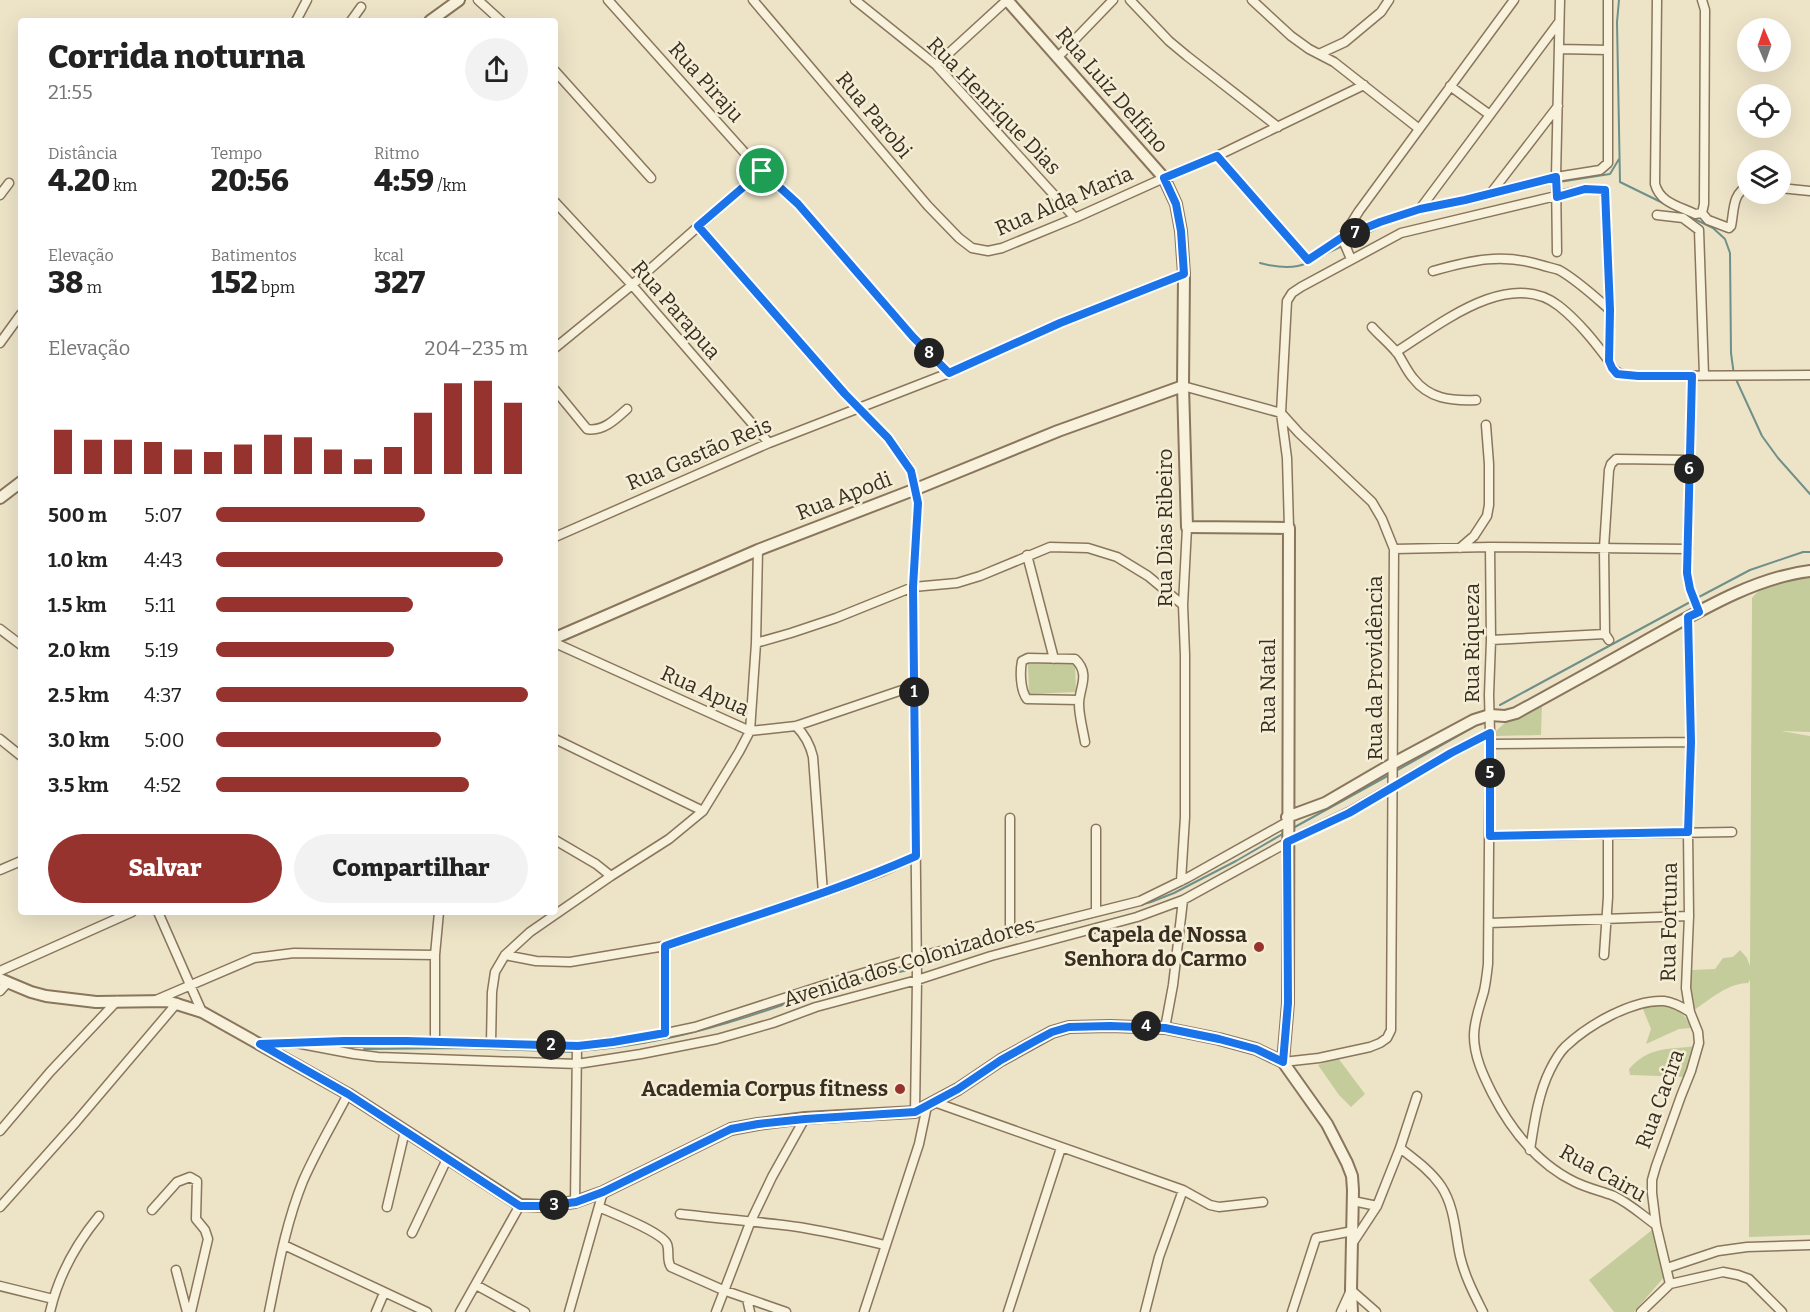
<!DOCTYPE html>
<html lang="pt">
<head>
<meta charset="utf-8">
<style>
  body { margin:0; font-family:Bitter,serif; background:#f2f2f2; color:#222; height:100vh; display:flex; flex-direction:column; font-size:22px; white-space:nowrap }
  * { box-sizing:border-box; margin:0 }
  p { font-size:20px; color:#767676 }
  .icon { flex:none; width:33px; height:33px; fill:none; stroke:currentColor; stroke-width:2; stroke-linecap:round; stroke-linejoin:round }
  .map { position:relative; flex:1; overflow:hidden }
  .side { position:absolute; left:18px; top:18px; width:540px; height:897px; display:flex; flex-direction:column; background:#fff; border-radius:6px; box-shadow:0 6px 24px #0002 }
  .side>* { flex:none }
  .needle { width:39px; rotate:358deg }
  .buttons { position:absolute; left:1737px; top:18px; display:grid; gap:12px }
  .buttons a { display:grid; place-items:center; width:54px; height:54px; border-radius:50%; background:#fff; box-shadow:0 6px 24px #0002; font-size:30px }
  .pin { position:absolute; display:grid; place-items:center; width:51px; height:51px; color:#fff; margin:-26px; border:3px solid #fff; border-radius:50%; box-shadow:0 2px 6px #0007 }
  .km { position:absolute; width:30px; height:30px; margin:-15px; border-radius:50%; background:#222; color:#fff; font-size:16px; line-height:30px; text-align:center }
  .round { display:grid; place-items:center; flex:none; width:63px; height:63px; border-radius:32px; background:#f2f2f2 }
  .summary { display:flex; align-items:center; justify-content:space-between; height:102px; padding:0 30px }
  h1 { font-size:33px; font-weight:800; line-height:45px }
  .metrics { display:grid; grid-template-columns:repeat(3,1fr); gap:9px; height:102px; padding:6px 30px }
  .metrics div { display:grid; align-content:center }
  .metrics b { font-size:30px; font-weight:800 }
  .metrics small { font-size:16px; font-weight:400 }
  .metrics p { font-size:16px }
  .chart { height:168px; padding:12px 30px }
  .chart p { display:flex; justify-content:space-between }
  .chart svg { width:100%; height:108px; margin-top:6px; stroke:#96332f; stroke-width:6 }
  .primary-button { display:flex; gap:12px; margin-top:auto; padding:12px 30px }
  .primary-button a { flex:1; height:69px; border-radius:36px; background:#96332f; color:#fff; font-size:24px; font-weight:800; line-height:69px; text-align:center }
  .primary-button a+a { background:#f2f2f2; color:#222 }
  ul { padding:0 30px; list-style:none; font-size:20px }
  li { display:grid; grid-template-columns:96px 72px 1fr; align-items:center; height:45px }
  li i { height:15px; border-radius:8px; background:#96332f }
  .map>svg:first-child { display:block }
</style>
</head>
<body>
<div class="map">
<svg width="1810" height="1312" viewBox="0 0 1810 1312">
  <rect width="100%" height="100%" fill="#ede4c8"/>
  <path fill="#c4cc9b" d="M 1810,576 L 1810,732 L 1781,731 L 1810,736 L 1810,1235 L 1749,1237 L 1750,980 L 1748,983 C 1728,983 1709,1000 1693,1011 L 1690,977 L 1692,970 L 1715,969 L 1723,958 L 1733,957 L 1740,950 L 1747,958 L 1750,966 L 1752,598 C 1768,579 1787,579 1810,576 Z
    M 1075,662 L 1076,692 L 1029,694 L 1028,664 Z
    M 1542,704 L 1541,735 L 1496,736 L 1496,731 L 1508,720 Z
    M 1667,1003 C 1679,1010 1686,1015 1691,1028 L 1679,1029 L 1646,1044 L 1651,1029 L 1643,1009 L 1649,1004 Z
    M 1695,1046 L 1687,1077 L 1630,1075 L 1629,1069 C 1650,1046 1666,1050 1695,1046 Z
    M 1338,1058 L 1365,1094 L 1351,1107 L 1339,1095 L 1318,1065 Z
    M 1652,1230 L 1665,1276 L 1634,1312 L 1614,1312 L 1589,1280 Z"/>
  <g fill="none" stroke-linecap="round" stroke-linejoin="round">
    <path stroke="#6f9089" stroke-width="2" d="M 1619,0 L 1617,22 L 1620,182 L 1667,205
      M 1559,182 L 1610,174 L 1619,159
      M 1532,187 L 1553,183
      M 1680,212 L 1713,228 L 1725,239 L 1730,253 L 1731,353 L 1734,375 L 1762,436 L 1778,458 L 1810,494
      M 1347,243 L 1382,226
      M 1317,258 L 1342,246
      M 1260,263 C 1275,267 1292,270 1307,263
      M 1697,598 L 1750,570 L 1803,552 L 1810,552
      M 1500,705 L 1692,601
      M 1396,771 L 1479,724
      M 1293,828 L 1391,774
      M 919,967 L 997,942 L 1151,902 L 1174,893 L 1236,861 L 1286,832
      M 834,986 L 913,969
      M 364,1049 L 464,1048 L 574,1052
      M 579,1051 C 664,1045 745,1020 823,990"/>
    <defs>
      <path id="minor" d="M 478,0 L 501,21
        M 608,0 L 761,171 L 798,204 L 913,337 L 949,373
        M 753,0 L 928,206 L 959,238 L 972,248 L 988,251 L 1002,248 L 1075,218 L 1164,178 L 1217,156 L 1364,85
        M 855,0 L 936,65 L 1075,218
        M 1130,0 L 1169,41 L 1187,56 L 1278,127
        M 1252,0 L 1291,36 L 1309,49 L 1334,62 L 1418,128
        M 1657,0 L 1655,184 C 1660,203 1679,206 1695,214 L 1702,213 L 1704,204 L 1705,10 L 1702,0
        M 296,21 L 307,0
        M 351,21 L 361,7
        M 1559,49 L 1608,50
        M 1319,54 L 1345,42 L 1381,12 L 1389,0
        M 1057,58 L 1113,0
        M 936,65 L 1007,0
        M 555,71 L 651,178
        M 1450,86 L 1490,115
        M 1217,156 L 1308,260 L 1342,238 L 1380,222 L 1420,209 L 1465,200 L 1556,177 L 1600,170 L 1608,163 L 1608,0
        M 1780,188 L 1810,191
        M 1491,193 L 1558,106
        M 0,195 L 9,183
        M 555,202 L 632,285 L 769,443
        M 1420,209 L 1559,22
        M 1702,213 L 1708,220 L 1729,228 L 1731,226 C 1734,213 1732,192 1748,187
        M 1657,215 L 1683,218 L 1699,230 L 1704,375
        M 698,226 L 845,394 L 888,438 L 903,458 L 911,471 L 918,503 L 913,587 L 917,980 L 915,1112
        M 1557,252 L 1556,177 L 1560,0
        M 1351,259 L 1342,238 L 1359,211 L 1514,0
        M 1433,271 C 1472,260 1502,253 1541,265 C 1547,267 1553,268 1559,270 C 1577,280 1594,296 1610,310
        M 1372,327 C 1380,336 1390,344 1398,354 C 1403,362 1407,371 1413,378 C 1429,399 1451,401 1476,400
        M 0,343 L 21,314
        M 555,348 L 632,285 L 761,171
        M 1396,352 C 1439,325 1509,267 1559,306 C 1579,322 1594,341 1609,361
        M 1692,376 L 1687,573 L 1690,589 L 1699,612
        M 1183,386 L 1281,413 L 1299,433 L 1372,502 L 1382,519 L 1394,549 L 1391,1030 L 1387,1038 L 1380,1043 L 1370,1047 L 1319,1058 L 1283,1062
        M 555,390 L 587,429 C 603,432 616,419 627,409
        M 1289,528 L 1287,458 L 1281,413 L 1287,301 L 1292,293 L 1301,287 L 1401,233 L 1585,189 L 1605,190 L 1610,310 L 1609,361 C 1613,375 1625,375 1638,376 L 1810,375
        M 555,537 L 769,443 L 949,373 L 1060,323 L 1184,274
        M 1490,547 L 1491,640 L 1489,695 L 1490,733 L 1488,964 C 1487,973 1486,982 1484,991 C 1480,1006 1474,1020 1474,1036 C 1474,1056 1483,1075 1492,1093 C 1511,1130 1536,1163 1575,1182 C 1587,1188 1601,1191 1614,1196 C 1629,1203 1642,1215 1656,1225
        M 1460,548 L 1474,536 L 1487,516 L 1489,505 L 1489,464 L 1486,425
        M 1394,549 L 1490,547 L 1688,549
        M 1027,555 L 1054,659
        M 1688,617 L 1691,742 L 1688,832 L 1689,916 L 1686,988 L 1690,1012
        M 0,629 L 21,645
        M 1491,640 L 1605,634
        M 1609,640 L 1605,634 L 1604,548 L 1609,470 L 1611,464 L 1616,459 L 1689,460
        M 555,643 L 750,731 L 796,726 L 914,686
        M 756,643 L 791,633 L 836,618 L 913,587 L 957,583 L 980,576 L 1050,547 L 1088,548 L 1117,557 L 1148,576 L 1183,605
        M 1079,700 L 1027,699 C 1020,690 1020,671 1022,661 L 1028,658 L 1075,659 C 1091,674 1079,688 1079,704 C 1079,716 1083,730 1085,742
        M 796,726 C 805,735 810,744 813,757 L 823,893
        M 0,739 L 21,756
        M 555,739 L 703,811
        M 1490,744 L 1691,742
        M 1096,829 L 1096,912
        M 1490,836 L 1732,832
        M 555,840 L 596,864 L 611,876
        M 0,870 L 21,861
        M 1181,881 L 1185,817 L 1185,655 L 1183,605 L 1187,527
        M 158,912 L 202,1012
        M 1489,923 L 1689,916
        M 1010,934 L 1010,818
        M 505,955 L 536,961 L 570,962 L 665,946 L 823,893 L 883,871 L 916,856
        M 1604,955 L 1608,897 L 1608,834
        M 0,971 L 132,912
        M 0,991 L 8,982
        M 156,1000 L 254,958 L 294,953 L 435,955
        M 1165,1028 L 1173,985 L 1183,900
        M 665,1033 L 665,946
        M 435,1042 L 435,955 L 439,912
        M 296,1043 L 354,1054 L 378,1057 L 577,1064 L 641,1054 L 717,1039 L 773,1023 L 816,1007 L 917,980 L 991,956 L 1137,917 L 1183,900 L 1301,835 L 1349,812 L 1451,753 L 1490,733
        M 314,1043 L 406,1041 L 577,1046 L 643,1038 L 695,1027 L 846,978 L 917,957 L 1140,901 L 1187,878 L 1287,822
        M 491,1043 L 492,992 L 495,972 L 505,955 L 530,932 L 611,876 L 669,839 L 703,811 L 739,752 L 750,731 L 756,643 L 758,550
        M 260,1044 L 301,1043
        M 934,1102 L 1183,1190 L 1210,1205 L 1219,1207 L 1263,1202
        M 0,1131 L 50,1072 L 117,1001
        M 1400,1148 C 1414,1159 1430,1170 1441,1186 C 1455,1207 1455,1233 1460,1256 C 1465,1277 1474,1294 1483,1312
        M 1530,1150 C 1534,1124 1538,1094 1550,1070 C 1554,1062 1560,1052 1565,1047 C 1588,1025 1633,999 1664,1001 C 1673,1002 1682,1007 1690,1012 L 1698,1032 L 1699,1043 L 1691,1071 L 1681,1096 L 1656,1166 L 1652,1180 L 1652,1193 L 1656,1225 L 1670,1284
        M 1353,1201 L 1377,1206
        M 575,1202 L 577,1046
        M 0,1207 L 76,1122 L 177,1003
        M 387,1207 L 405,1131
        M 599,1207 C 612,1213 662,1232 667,1244 C 670,1252 666,1260 671,1267 L 723,1290 L 786,1312
        M 152,1210 L 177,1182 L 190,1177 L 197,1181 L 196,1219 L 205,1230 L 208,1239 L 191,1312
        M 680,1214 C 715,1218 749,1221 783,1225 C 818,1229 851,1237 885,1245
        M 412,1233 L 447,1159
        M 1352,1244 L 1377,1206 L 1400,1148 L 1417,1096
        M 284,1245 L 427,1312
        M 1667,1268 L 1718,1251 L 1747,1247 L 1810,1245
        M 176,1270 L 187,1312
        M 476,1285 L 525,1312
        M 0,1286 L 53,1299
        M 747,1299 L 750,1312
        M 50,1312 C 58,1277 76,1244 99,1216
        M 269,1312 C 278,1268 286,1223 303,1181 C 316,1151 333,1123 348,1094
        M 376,1312 L 384,1293
        M 460,1312 L 520,1205
        M 569,1312 L 603,1192
        M 716,1312 L 750,1223 L 772,1177 L 805,1118
        M 864,1312 L 919,1144 L 927,1106
        M 1008,1312 L 1061,1148
        M 1145,1312 L 1159,1257 L 1183,1190
        M 1292,1312 L 1316,1238 L 1353,1231
        M 1341,1312 L 1351,1290 L 1376,1312
        M 1641,1312 L 1670,1284 L 1723,1272 L 1738,1275 L 1749,1279 L 1782,1312"/>
      <path id="tertiary" d="M 1007,0 L 1164,178 L 1176,204 L 1181,231 L 1184,274 L 1183,386 L 1187,527 L 1289,528 L 1288,1003 L 1283,1062
        M 430,21 L 459,0
        M 0,498 L 21,482
        M 555,638 L 758,550 L 916,489 L 1058,431 L 1183,386
        M 1287,817 L 1325,803 L 1392,764 L 1474,720 L 1490,715 L 1505,716 L 1516,713 C 1558,690 1600,667 1642,643 C 1693,615 1751,578 1810,571
        M 0,979 L 31,992 L 46,996 L 96,1002 L 167,1001 L 202,1012 L 348,1094 L 520,1205 L 546,1206 L 575,1202 L 603,1192 L 731,1129 L 758,1124 L 805,1118 L 915,1112 L 958,1089 L 1001,1060 L 1052,1032 L 1069,1027 L 1110,1026 L 1165,1028 L 1219,1039 L 1256,1049 L 1283,1062 L 1327,1124 L 1347,1163 L 1352,1176 L 1353,1190 L 1351,1290 L 1352,1312"/>
    </defs>
    <use href="#minor" stroke="#89765d" stroke-width="11"/>
    <use href="#tertiary" stroke="#89765d" stroke-width="14"/>
    <use href="#minor" stroke="#f8f1db" stroke-width="8"/>
    <use href="#tertiary" stroke="#f8f1db" stroke-width="10"/>
  </g>
  <g fill="none" stroke-linecap="round" stroke-linejoin="round">
    <defs>
      <path id="route" d="M 1217,156 L 1308,260 L 1341,238 L 1380,222 L 1420,209 L 1465,200 L 1556,177 L 1557,197 L 1585,189 L 1605,190 L 1610,310 L 1609,361 L 1612,368 L 1617,374 L 1638,376 L 1692,376 L 1687,573 L 1690,589 L 1699,612 L 1688,617 L 1691,742 L 1688,832 L 1490,836 L 1490,733 L 1451,753 L 1349,813 L 1287,842 L 1288,1003 L 1283,1062 L 1256,1049 L 1219,1039 L 1165,1028 L 1110,1026 L 1069,1027 L 1052,1032 L 1037,1040 L 1001,1060 L 958,1089 L 915,1112 L 805,1119 L 758,1124 L 731,1129 L 603,1192 L 576,1202 L 546,1206 L 520,1206 L 348,1094 L 260,1044 L 344,1041 L 406,1041 L 578,1046 L 613,1042 L 665,1033 L 665,946 C 749,917 835,892 916,856 L 913,587 L 918,503 L 911,471 L 888,438 L 845,394 L 698,226 L 762,171 L 798,204 L 913,337 L 949,373 L 1060,323 L 1184,274 L 1181,231 L 1176,204 L 1164,178 Z"/>
    </defs>
    <use href="#route" stroke="#fff" stroke-width="12"/>
    <use href="#route" stroke="#1a73e8" stroke-width="8"/>
  </g>
  <g fill="#96332f" stroke="#f5eed7" stroke-width="2">
    <circle cx="1259" cy="947" r="6"/>
    <circle cx="900" cy="1089" r="6"/>
  </g>
  <g text-anchor="middle" stroke-width="5" stroke-linejoin="round" paint-order="stroke">
    <g font-size="21" fill="#3a2e20" stroke="#f5eed7">
      <text transform="translate(706 82) rotate(48)" y="7">Rua Piraju</text>
      <text transform="translate(1112 90) rotate(49)" y="7">Rua Luiz Delfino</text>
      <text transform="translate(994 106) rotate(46)" y="7">Rua Henrique Dias</text>
      <text transform="translate(874 115) rotate(50)" y="7">Rua Parobi</text>
      <text transform="translate(1064 201) rotate(-23)" y="7">Rua Alda Maria</text>
      <text transform="translate(676 310) rotate(49)" y="7">Rua Parapua</text>
      <text transform="translate(699 454) rotate(-23)" y="7">Rua Gastão Reis</text>
      <text transform="translate(844 496) rotate(-21)" y="7">Rua Apodi</text>
      <text transform="translate(1165 528) rotate(-90)" y="7">Rua Dias Ribeiro</text>
      <text transform="translate(1472 643) rotate(-90)" y="7">Rua Riqueza</text>
      <text transform="translate(1375 668) rotate(-90)" y="7">Rua da Providência</text>
      <text transform="translate(1268 686) rotate(-90)" y="7">Rua Natal</text>
      <text transform="translate(705 691) rotate(24)" y="7">Rua Apua</text>
      <text transform="translate(1669 922) rotate(-89)" y="7">Rua Fortuna</text>
      <text transform="translate(909 962) rotate(-17)" y="7">Avenida dos Colonizadores</text>
      <text transform="translate(1660 1099) rotate(-70)" y="7">Rua Cacira</text>
      <text transform="translate(1603 1173) rotate(29)" y="7">Rua Cairu</text>
    </g>
    <g font-size="21" font-weight="bold" fill="#3a2e20" stroke="#f5eed7" text-anchor="end">
      <text x="1247" y="942">Capela de Nossa<tspan x="1247" dy="24">Senhora do Carmo</tspan></text>
      <text x="888" y="1096">Academia Corpus fitness</text>
    </g>
  </g>
</svg>
<div class="buttons">
<a><svg class="needle" viewBox="-14 -14 28 28"><path d="M0-13l5 13h-10z" fill="#e53935"/><path d="M0 13l5-13h-10z" fill="#767676"/></svg></a>
<a><svg class="icon" aria-label="locate" viewBox="0 0 24 24"><circle cx="12" cy="12" r="6"/><path d="M12 2v4M12 18v4M2 12h4M18 12h4"/></svg></a>
<a><svg class="icon" aria-label="layers" viewBox="0 0 24 24"><path d="M12 4l9 5-9 5-9-5zM3 14l9 5 9-5"/></svg></a>
</div>
<div class="pin" style="left:762px;top:171px;background:#1e9e55"><svg class="icon" aria-label="arrive" viewBox="0 0 24 24"><path d="M6 21V4h12l-3 4 3 4H6"/></svg></div>
<b class="km" style="left:914px;top:692px">1</b>
<b class="km" style="left:551px;top:1045px">2</b>
<b class="km" style="left:554px;top:1205px">3</b>
<b class="km" style="left:1146px;top:1026px">4</b>
<b class="km" style="left:1490px;top:773px">5</b>
<b class="km" style="left:1689px;top:469px">6</b>
<b class="km" style="left:1355px;top:233px">7</b>
<b class="km" style="left:929px;top:353px">8</b>
<section class="side">
<div class="summary"><div><h1>Corrida noturna</h1><p>21:55</p></div><a class="round"><svg class="icon" aria-label="share" viewBox="0 0 24 24"><path d="M12 15V3M7 8l5-5 5 5M5 13v7h14v-7"/></svg></a></div>
<div class="metrics">
<div><p>Distância</p><b>4.20<small> km</small></b></div>
<div><p>Tempo</p><b>20:56</b></div>
<div><p>Ritmo</p><b>4:59<small> /km</small></b></div>
</div>
<div class="metrics">
<div><p>Elevação</p><b>38<small> m</small></b></div>
<div><p>Batimentos</p><b>152<small> bpm</small></b></div>
<div><p>kcal</p><b>327</b></div>
</div>
<div class="chart"><p><span>Elevação</span>204–235 m</p>
<svg viewBox="0 0 160 44" preserveAspectRatio="none"><path d="M5 44V26M15 44V30M25 44V30M35 44V31M45 44V34M55 44V35M65 44V32M75 44V28M85 44V29M95 44V34M105 44V38M115 44V33M125 44V19M135 44V7M145 44V6M155 44V15"/></svg>
</div>
<ul>
<li><b>500 m</b>5:07<i style="width:67%"></i></li>
<li><b>1.0 km</b>4:43<i style="width:92%"></i></li>
<li><b>1.5 km</b>5:11<i style="width:63%"></i></li>
<li><b>2.0 km</b>5:19<i style="width:57%"></i></li>
<li><b>2.5 km</b>4:37<i style="width:100%"></i></li>
<li><b>3.0 km</b>5:00<i style="width:72%"></i></li>
<li><b>3.5 km</b>4:52<i style="width:81%"></i></li>
</ul>
<div class="primary-button"><a>Salvar</a><a>Compartilhar</a></div>
</section>
</div>
</body>
</html>
